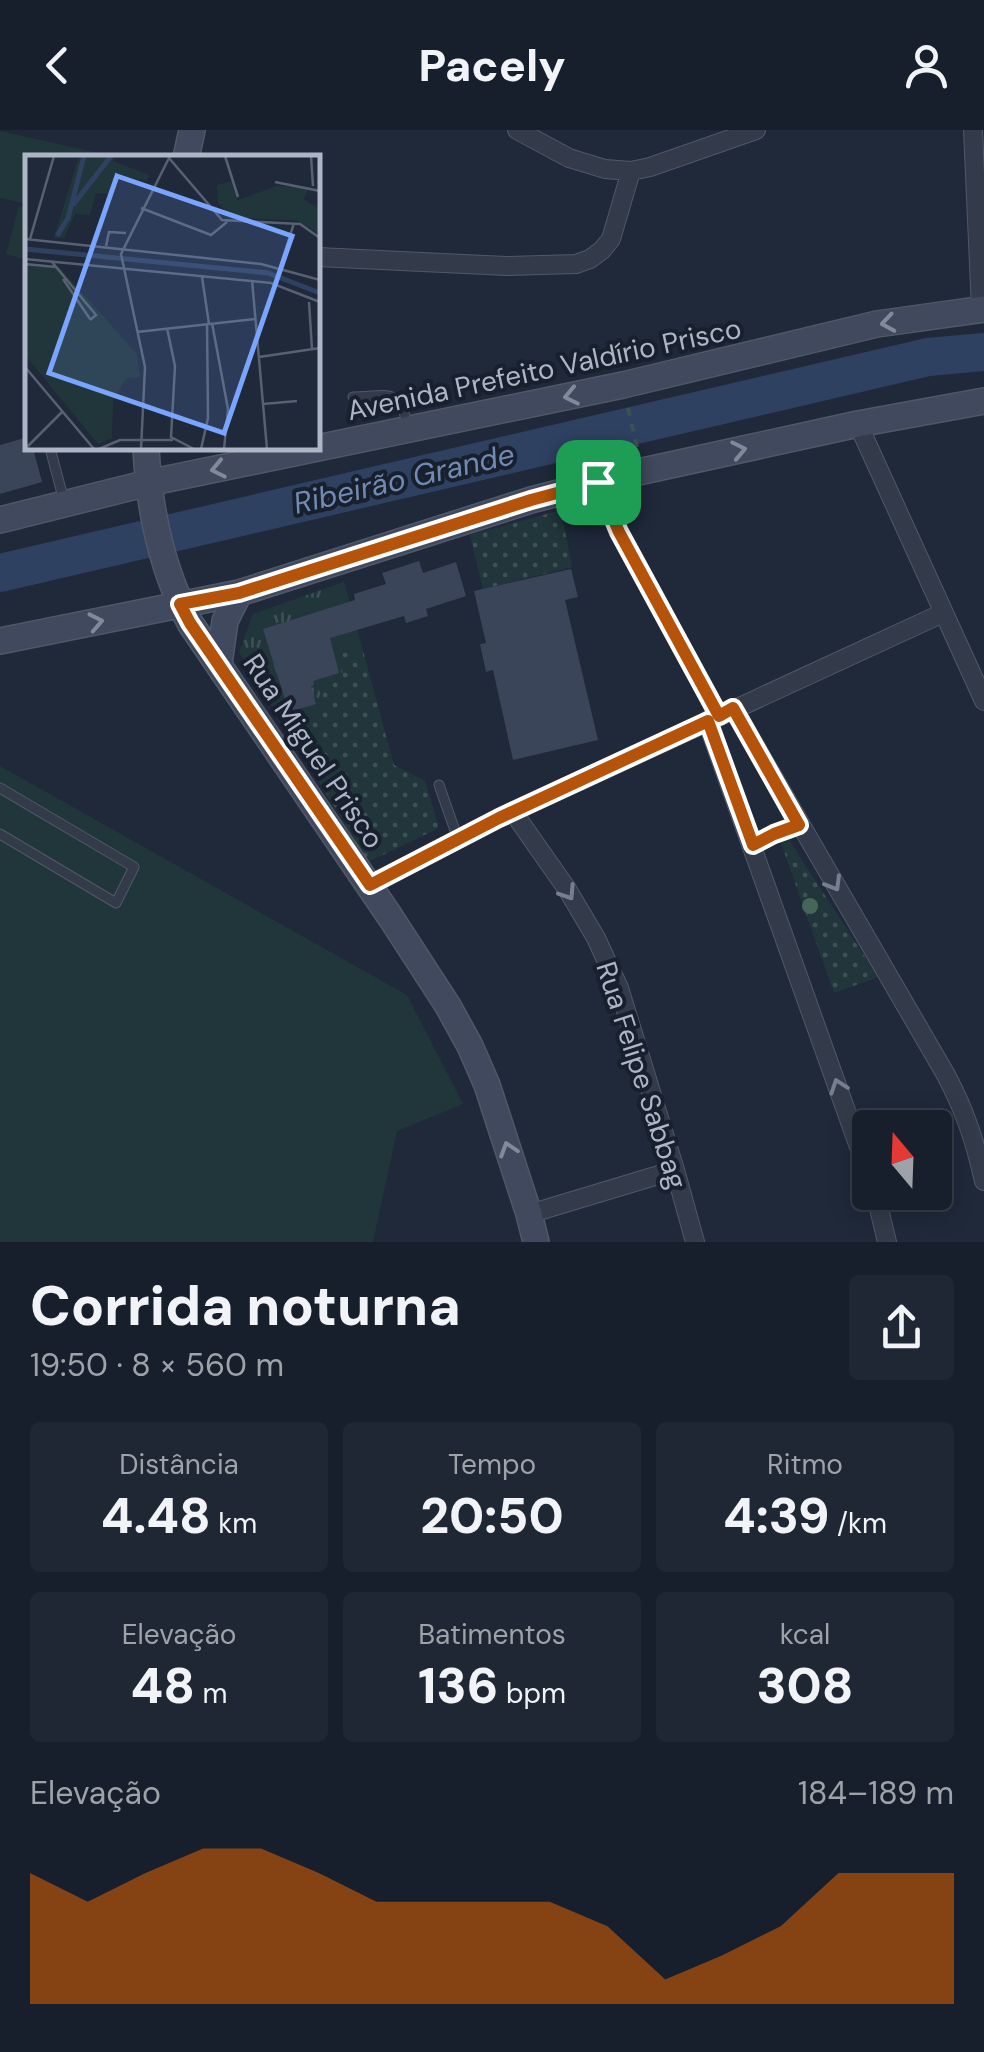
<!DOCTYPE html>
<html lang="pt">
<head>
<meta charset="utf-8">
<style>
  body { margin:0; font-family:"DM Sans",sans-serif; background:#202734; color:#f1f3f6; height:100vh; display:flex; flex-direction:column; font-size:38px; white-space:nowrap }
  * { box-sizing:border-box; margin:0 }
  p { font-size:32px; color:#9ea2a9 }
  .icon { flex:none; width:55px; height:55px; fill:none; stroke:currentColor; stroke-width:2; stroke-linecap:round; stroke-linejoin:round }
  .map { position:relative; height:1112px; overflow:hidden }
  .sheet { display:flex; flex-direction:column; background:#171f2c; flex:1 }
  .sheet>* { flex:none }
  .needle { width:65px; rotate:341deg }
  .tools { position:absolute; left:852px; top:980px; display:grid; gap:20px }
  .tools a { display:grid; place-items:center; width:100px; height:100px; border-radius:10px; background:#171f2c; box-shadow:0 5px 25px #0003,0 0 0 2px #363d48; font-size:50px }
  .pin { position:absolute; display:grid; place-items:center; width:85px; height:85px; color:#fff; margin:-42px; border-radius:20px; box-shadow:0 5px 15px #0006 }
  .round { display:grid; place-items:center; flex:none; width:105px; height:105px; border-radius:10px; background:#202734 }
  .overview { display:flex; align-items:center; justify-content:space-between; height:170px; padding:0 30px }
  h1 { font-size:55px; font-weight:800; line-height:75px }
  .figures { display:grid; grid-template-columns:repeat(3,1fr); gap:15px; height:170px; padding:10px 30px }
  .figures div { display:grid; align-content:center; border-radius:10px; background:#202734; text-align:center }
  .figures b { font-size:50px; font-weight:800 }
  .figures small { font-size:28px; font-weight:400 }
  .figures p { font-size:28px }
  .chart { height:280px; padding:20px 30px }
  .chart p { display:flex; justify-content:space-between }
  .chart svg { width:100%; height:180px; margin-top:10px; fill:#b45309; opacity:.7 }
  header { display:flex; justify-content:space-between; align-items:center; height:130px; padding:0 30px; background:#171f2c; font-size:45px; font-weight:800 }
  .map>svg:first-child { display:block }
</style>
</head>
<body>
<header><svg class="icon" aria-label="back" viewBox="0 0 24 24"><path d="M15 5l-7 7 7 7"/></svg>Pacely<svg class="icon" aria-label="person" viewBox="0 0 24 24"><circle cx="12" cy="8" r="4"/><path d="M4 21q1-7 8-7t8 7"/></svg></header>
<div class="map">
<svg width="984" height="1112" viewBox="0 0 984 1112">
  <defs>
    <pattern id="grass-tufts" width="24" height="20" patternUnits="userSpaceOnUse" patternTransform="scale(2.5)"><rect width="24" height="20" fill="#21363b"/><path d="M3 7l-1-3M5 7V3M7 7l1-3M15 17l-1-3M17 17v-4M19 17l1-3" fill="none" stroke="#3f5156"/></pattern>
    <pattern id="park-dots" width="8" height="8" patternUnits="userSpaceOnUse" patternTransform="scale(2.5)"><rect width="8" height="8" fill="#21363b"/><path d="M2 2h.1M6 6h.1" fill="none" stroke="#3f5156" stroke-width="1.8" stroke-linecap="round"/></pattern>
  </defs>
  <rect width="100%" height="100%" fill="#1f293a"/>
  <path fill="url(#grass-tufts)" d="M 344,452 L 362,517 L 337,525 L 344,544 L 326,581 L 284,595 L 239,522 L 253,484 Z"/>
  <path fill="url(#park-dots)" d="M 561,380 L 572,437 L 483,459 L 470,405 Z
    M 362,517 L 394,635 L 425,651 L 439,698 L 368,732 L 284,595 L 326,581 L 317,554 L 343,544 L 337,525 Z
    M 789,710 L 878,847 L 834,863 L 781,713 Z"/>
  <path fill="#21363b" d="M 0,1 L 98,23 L 97,27 L 28,28 L 27,74 L 0,68 Z
    M 19,76 L 27,78 L 27,130 L 6,124 Z
    M 0,636 L 407,865 L 463,974 L 397,1001 L 373,1112 L 0,1112 Z"/>
  <g fill="none" stroke-linecap="round" stroke-linejoin="round">
    <path stroke="#2f4161" stroke-width="38" d="M 0,443 L 928,227 L 984,222"/>
  </g>
  <path fill="#3a455a" d="M 28,307 L 28,318 L 33,318 L 42,352 L 0,364 L 0,315 Z
    M 419,431 L 423,443 L 456,432 L 466,466 L 426,479 L 428,486 L 406,493 L 404,486 L 330,508 L 339,543 L 313,551 L 314,555 L 311,556 L 316,574 L 289,582 L 263,499 L 355,470 L 354,464 L 386,454 L 382,443 Z
    M 571,439 L 578,467 L 565,470 L 598,610 L 513,630 L 493,540 L 486,542 L 480,514 L 486,513 L 474,461 Z"/>
  <g fill="none" stroke-linecap="round" stroke-linejoin="round">
    <defs>
      <path id="lane" d="M 353,267 C 387,266 402,257 407,297
        M 50,318 L 64,371
        M 439,655 L 458,709
        M 0,658 L 134,737 L 116,773 L 0,704"/>
      <path id="street" d="M 517,0 L 569,28 L 605,39 L 631,41 L 650,37 L 756,0
        M 973,0 L 981,179
        M 318,127 L 506,136 L 576,134 L 590,129 L 602,120 L 611,109 L 631,41
        M 858,294 L 984,571
        M 598,352 L 619,402 L 719,586
        M 733,578 L 946,945 C 965,981 975,1011 984,1051
        M 707,591 L 870,1048
        M 513,682 L 567,759 L 596,808 L 619,858 L 675,1040 L 695,1112
        M 753,715 L 774,704 L 799,695
        M 370,755 L 499,688 L 943,483
        M 875,1062 L 887,1112
        M 529,1084 L 675,1040"/>
      <path id="secondary" d="M 186,28 L 192,0
        M 146,318 C 149,379 161,438 190,493 L 391,788 L 448,876 L 470,916 L 487,955 L 529,1084 L 536,1112
        M 0,390 L 148,353 L 623,255 L 877,194 L 984,179
        M 0,511 L 239,463 L 531,370 L 643,341 L 858,294 L 984,271
        M 219,534 L 225,491 L 239,463"/>
    </defs>
    <use href="#lane" stroke="#505868" stroke-width="11"/>
    <use href="#street" stroke="#505868" stroke-width="20"/>
    <use href="#secondary" stroke="#505868" stroke-width="28"/>
    <path stroke="#3b5255" stroke-width="4" stroke-dasharray="8 8" stroke-linecap="butt" d="M 628,278 L 638,322"/>
    <use href="#lane" stroke="#333b4a" stroke-width="9"/>
    <use href="#street" stroke="#333b4a" stroke-width="18"/>
    <use href="#secondary" stroke="#40495d" stroke-width="25"/>
  </g>
  <circle fill="#446759" cx="810" cy="776" r="8"/>
  <defs><path id="oneway-chevron" d="M-2-3.5L2.5 0L-2 3.5" fill="none" stroke-width="1.6" stroke-linecap="round" stroke-linejoin="round" transform="scale(2.5)"/></defs>
  <g stroke="#818a9d">
    <use href="#oneway-chevron" transform="translate(888 193) rotate(171)"/>
    <use href="#oneway-chevron" transform="translate(571 266) rotate(168)"/>
    <use href="#oneway-chevron" transform="translate(739 320) rotate(-12)"/>
    <use href="#oneway-chevron" transform="translate(218 339) rotate(168)"/>
    <use href="#oneway-chevron" transform="translate(96 492) rotate(-11)"/>
    <use href="#oneway-chevron" transform="translate(508 1019) rotate(-108)"/>
  </g>
  <g stroke="#767e8f">
    <use href="#oneway-chevron" transform="translate(834 754) rotate(59)"/>
    <use href="#oneway-chevron" transform="translate(568 763) rotate(57)"/>
    <use href="#oneway-chevron" transform="translate(838 956) rotate(-109)"/>
  </g>
  <g fill="none" stroke-linecap="round" stroke-linejoin="round">
    <defs>
      <path id="route" d="M 598,352 L 619,402 L 719,586 L 733,578 L 799,695 L 774,704 L 753,715 L 708,591 L 499,688 L 370,755 L 190,493 L 180,474 L 239,463 L 531,370 Z"/>
    </defs>
    <use href="#route" stroke="#fff" stroke-width="20"/>
    <use href="#route" stroke="#b45309" stroke-width="12"/>
  </g>
  <g text-anchor="middle" stroke-width="8" stroke-linejoin="round" paint-order="stroke">
    <g font-size="28" fill="#adb5c7" stroke="#18202e">
      <text transform="translate(544 239) rotate(-12)" y="10">Avenida Prefeito Valdírio Prisco</text>
      <text transform="translate(314 621) rotate(56)" y="10">Rua Miguel Prisco</text>
      <text transform="translate(642 945) rotate(72)" y="10">Rua Felipe Sabbag</text>
    </g>
    <g font-size="30" font-style="italic" fill="#728ab2" stroke="#18202e">
      <text transform="translate(404 349) rotate(-13)" y="10">Ribeirão Grande</text>
    </g>
  </g>
  <g transform="translate(25 25)">
    <rect width="295" height="295" fill="#1f293a"/>
    <path d="M 206,26 L 213,45 L 252,31 L 285,32 L 278,44 L 295,54 L 295,79 L 270,65 L 206,63 L 193,47 L 192,30 Z" fill="#21363b"/>
    <path d="M 54,1 L 90,1 L 88,6 L 124,20 L 122,26 L 90,20 L 84,39 L 71,38 L 65,60 L 50,59 L 39,83 L 29,83 Z" fill="#21363b"/>
    <path d="M 0,108 L 33,111 L 112,199 L 115,222 L 101,223 L 88,246 L 87,283 L 73,289 L 0,200 Z" fill="#21363b"/>
    <path fill="none" stroke="#2f4161" stroke-width="5" d="M 48,50 L 86,1M 32,81 L 43,63 L 59,1M 0,94 L 243,118 L 295,138"/>
    <path fill="none" stroke="#586172" stroke-width="2.5" d="M 200,1 L 213,42M 286,1 L 288,31M 144,3 L 197,65 L 275,69 L 295,83M 250,27 L 295,36M 116,53 L 186,80 L 202,67M 0,84 L 236,109 L 295,125M 5,84 L 29,1M 81,91 L 84,77 L 101,78M 0,104 L 246,128 L 295,147M 27,107 L 71,160 L 65,165M 0,109 L 31,112M 255,112 L 269,68M 177,122 L 184,169M 38,124 L 65,164M 227,125 L 242,294M 284,147 L 287,194M 187,168 L 203,254 L 199,294M 142,173 L 150,211 L 146,282 L 169,294M 112,177 L 230,164M 234,202 L 295,193M 0,212 L 69,294M 238,249 L 272,246M 0,294 L 38,256M 74,294 L 95,285 L 148,285M 116,294 L 120,212 L 96,99 L 145,1M 176,294 L 183,263 L 182,169"/>
    <path fill="#7aa5ff" fill-opacity="0.15" stroke="#7aa5ff" stroke-width="5" d="M 92,21 L 267,81 L 199,278 L 24,218 Z"/>
    <rect width="295" height="295" fill="none" stroke="#adb5c7" stroke-width="5"/>
  </g>
</svg>
<div class="tools">
<a><svg class="needle" viewBox="-14 -14 28 28"><path d="M0-13l5 13h-10z" fill="#e53935"/><path d="M0 13l5-13h-10z" fill="#9ea2a9"/></svg></a>
</div>
<div class="pin" style="left:598px;top:352px;background:#1e9e55"><svg class="icon" aria-label="arrive" viewBox="0 0 24 24"><path d="M6 21V4h12l-3 4 3 4H6"/></svg></div>
</div>
<section class="sheet">
<div class="overview"><div><h1>Corrida noturna</h1><p>19:50 · 8 × 560 m</p></div><a class="round"><svg class="icon" aria-label="share" viewBox="0 0 24 24"><path d="M12 15V3M7 8l5-5 5 5M5 13v7h14v-7"/></svg></a></div>
<div class="figures">
<div><p>Distância</p><b>4.48<small> km</small></b></div>
<div><p>Tempo</p><b>20:50</b></div>
<div><p>Ritmo</p><b>4:39<small> /km</small></b></div>
</div>
<div class="figures">
<div><p>Elevação</p><b>48<small> m</small></b></div>
<div><p>Batimentos</p><b>136<small> bpm</small></b></div>
<div><p>kcal</p><b>308</b></div>
</div>
<div class="chart"><p><span>Elevação</span>184–189 m</p>
<svg viewBox="0 0 160 44" preserveAspectRatio="none"><path d="M0 44V12L10 19L20 12L30 6L40 6L50 12L60 19L70 19L80 19L90 19L100 25L110 38L120 32L130 25L140 12L150 12L160 12V44z"/></svg>
</div>
</section>
</body>
</html>
